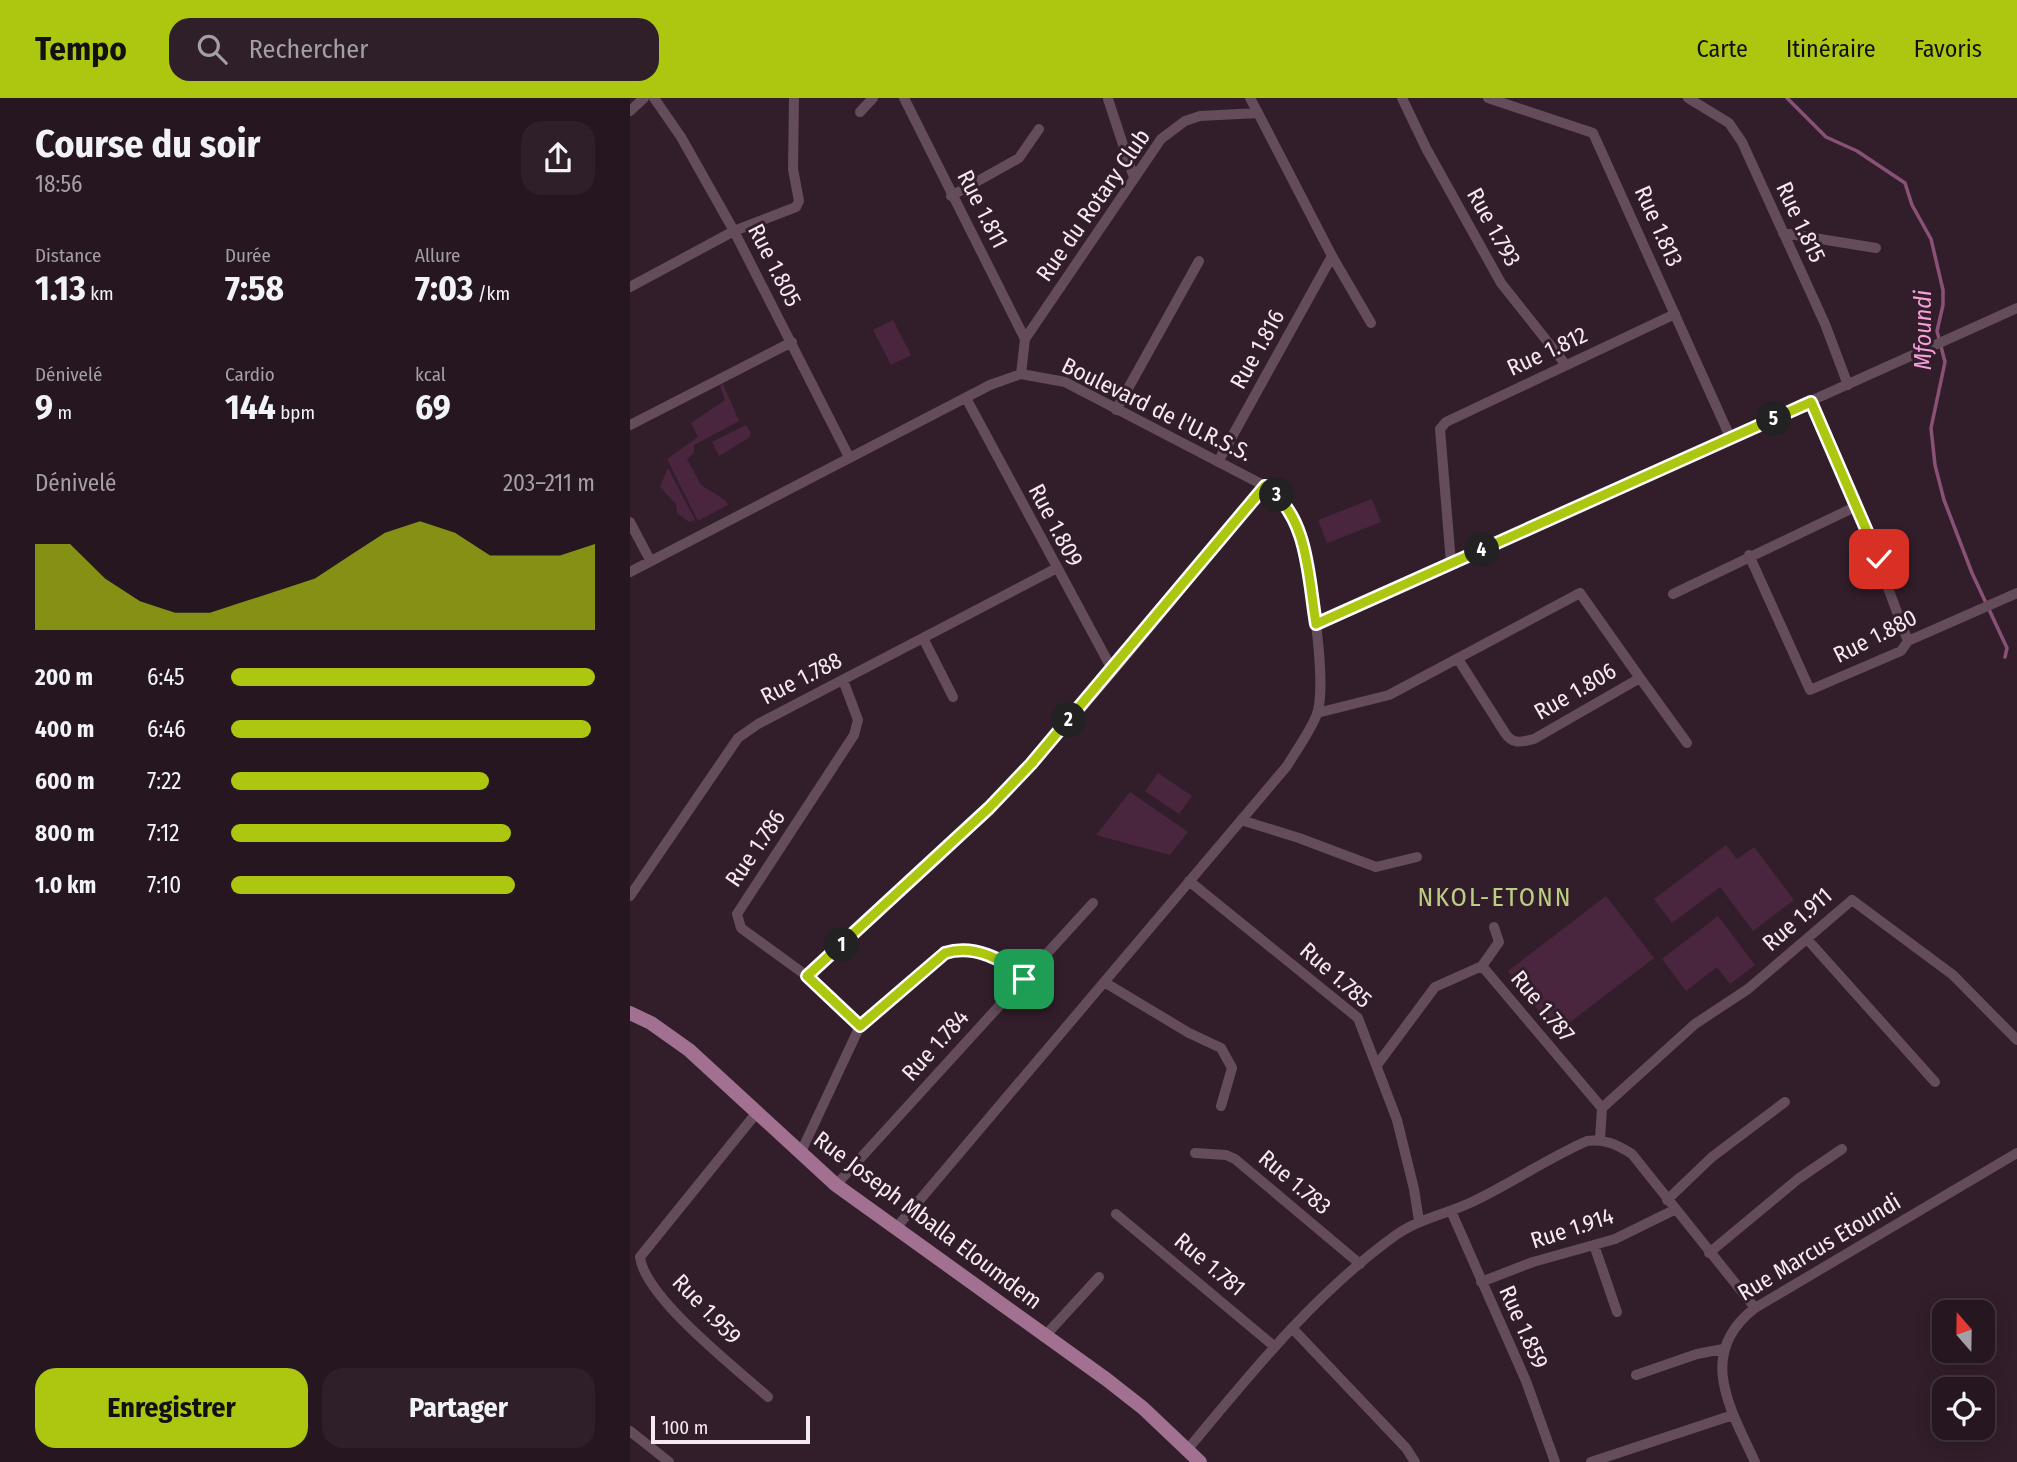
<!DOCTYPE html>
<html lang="fr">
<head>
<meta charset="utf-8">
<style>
  body { margin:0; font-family:"Fira Sans Condensed",sans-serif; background:#2e1f29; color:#f1f3f6; height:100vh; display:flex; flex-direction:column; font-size:26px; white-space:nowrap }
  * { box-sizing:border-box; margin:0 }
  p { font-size:23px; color:#a49fa5 }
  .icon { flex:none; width:38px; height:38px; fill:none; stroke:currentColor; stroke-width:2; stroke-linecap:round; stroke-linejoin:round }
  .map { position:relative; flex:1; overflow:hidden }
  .details { display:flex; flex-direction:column; background:#261620; width:630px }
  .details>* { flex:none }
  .needle { width:46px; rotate:340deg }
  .fabs { position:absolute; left:1302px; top:1202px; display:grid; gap:14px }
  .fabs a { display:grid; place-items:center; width:63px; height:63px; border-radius:14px; background:#261620; box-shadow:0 4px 18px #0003,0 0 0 2px #42353e; font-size:35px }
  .scale { position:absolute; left:21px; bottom:18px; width:159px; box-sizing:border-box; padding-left:7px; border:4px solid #f7e9f2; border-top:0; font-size:19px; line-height:24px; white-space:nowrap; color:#f7e9f2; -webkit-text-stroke:5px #321e2b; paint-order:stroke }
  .pin { position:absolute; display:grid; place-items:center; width:60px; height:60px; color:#fff; margin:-30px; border-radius:14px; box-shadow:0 4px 10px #0006 }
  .km { position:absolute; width:35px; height:35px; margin:-18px; border-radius:50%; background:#222; color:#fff; font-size:19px; line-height:35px; text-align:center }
  .round { display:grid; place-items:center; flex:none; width:74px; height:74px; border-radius:21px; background:#2e1f29 }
  .head { display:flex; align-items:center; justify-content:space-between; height:119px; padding:0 35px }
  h1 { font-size:38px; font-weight:700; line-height:52px }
  .stats { display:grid; grid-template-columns:repeat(3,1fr); gap:10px; height:119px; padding:7px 35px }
  .stats div { display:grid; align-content:center }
  .stats b { font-size:35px; font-weight:700 }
  .stats small { font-size:19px; font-weight:400 }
  .stats p { font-size:19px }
  .chart { height:196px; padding:14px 35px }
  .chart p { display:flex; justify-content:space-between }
  .chart svg { width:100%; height:126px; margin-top:7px; fill:#adc610; opacity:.7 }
  .action { display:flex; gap:14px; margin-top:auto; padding:14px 35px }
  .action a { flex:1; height:80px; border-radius:21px; background:#adc610; color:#111; font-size:28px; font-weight:700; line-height:80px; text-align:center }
  .action a+a { background:#2e1f29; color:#f1f3f6 }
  ul { padding:0 35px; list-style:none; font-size:23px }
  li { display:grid; grid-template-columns:112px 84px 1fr; align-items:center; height:52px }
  li i { height:18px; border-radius:9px; background:#adc610 }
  header { display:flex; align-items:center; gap:42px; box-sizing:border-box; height:98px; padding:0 35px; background:#adc610; color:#111 }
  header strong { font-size:33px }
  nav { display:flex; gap:38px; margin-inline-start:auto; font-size:24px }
  .search { width:490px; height:63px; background:#2e1f29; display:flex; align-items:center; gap:18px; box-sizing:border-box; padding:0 24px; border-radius:21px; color:#a49fa5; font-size:26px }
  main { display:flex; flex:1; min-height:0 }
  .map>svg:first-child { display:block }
</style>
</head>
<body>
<header>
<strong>Tempo</strong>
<div class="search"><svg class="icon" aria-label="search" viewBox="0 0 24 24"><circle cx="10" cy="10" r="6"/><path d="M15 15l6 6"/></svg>Rechercher</div>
<nav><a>Carte</a><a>Itinéraire</a><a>Favoris</a></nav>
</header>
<main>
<section class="details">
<div class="head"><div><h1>Course du soir</h1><p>18:56</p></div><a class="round"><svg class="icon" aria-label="share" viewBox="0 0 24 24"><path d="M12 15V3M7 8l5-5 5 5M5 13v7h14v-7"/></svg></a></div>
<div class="stats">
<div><p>Distance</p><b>1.13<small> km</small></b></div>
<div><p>Durée</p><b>7:58</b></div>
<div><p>Allure</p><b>7:03<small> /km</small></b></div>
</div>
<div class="stats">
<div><p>Dénivelé</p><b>9<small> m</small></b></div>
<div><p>Cardio</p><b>144<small> bpm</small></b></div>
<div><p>kcal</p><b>69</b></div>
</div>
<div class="chart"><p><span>Dénivelé</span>203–211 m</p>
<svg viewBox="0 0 160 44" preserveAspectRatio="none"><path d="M0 44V14L10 14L20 26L30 34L40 38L50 38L60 34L70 30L80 26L90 18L100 10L110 6L120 10L130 18L140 18L150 18L160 14V44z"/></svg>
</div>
<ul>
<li><b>200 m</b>6:45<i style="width:100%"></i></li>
<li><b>400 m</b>6:46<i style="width:99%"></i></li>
<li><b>600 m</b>7:22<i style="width:71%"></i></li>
<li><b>800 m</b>7:12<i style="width:77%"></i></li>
<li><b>1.0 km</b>7:10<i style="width:78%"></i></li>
</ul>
<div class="action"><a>Enregistrer</a><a>Partager</a></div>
</section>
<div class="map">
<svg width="1387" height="1364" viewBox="0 0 1387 1364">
  <rect width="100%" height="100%" fill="#321e2b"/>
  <path fill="#49263e" d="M 263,222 L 281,257 L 261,267 L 243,232 Z
    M 93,286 L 109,323 L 64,347 L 64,355 L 57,361 L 71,387 L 95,402 L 98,407 L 68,423 L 37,361 L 68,339 L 61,325 L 95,302 L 90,288 Z
    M 116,327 L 121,335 L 120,339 L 89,358 L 82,344 Z
    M 38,370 L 65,422 L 59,424 L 47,415 L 46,406 L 30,389 Z
    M 742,401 L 751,424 L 697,445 L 688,422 Z
    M 528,675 L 562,698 L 549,716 L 515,693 Z
    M 500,694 L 558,734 L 540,757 L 466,737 Z
    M 1096,747 L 1107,761 L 1124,749 L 1164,802 L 1123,833 L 1090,789 L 1042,825 L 1024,801 Z
    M 976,798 L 1024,860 L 926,935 L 878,873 Z
    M 1088,818 L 1125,867 L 1100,886 L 1087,869 L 1056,893 L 1032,861 Z"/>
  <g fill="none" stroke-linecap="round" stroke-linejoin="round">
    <path stroke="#8a5177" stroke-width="3.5" d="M 1157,0 L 1196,39 L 1227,53 L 1275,85 L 1282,107 L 1301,141 L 1313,192 L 1313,207 L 1307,233 L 1315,264 L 1301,330 L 1305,367 L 1314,402 L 1342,475 L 1377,550 L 1375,559"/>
    <path stroke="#644c5b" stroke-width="10" d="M 24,0 L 51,39 L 104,133 L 219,359
      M 274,0 L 395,241
      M 620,0 L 628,15
      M 772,0 L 796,50 L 871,185 L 936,267
      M 858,0 L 963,35 L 1101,341
      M 1058,0 L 1099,25 L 1112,44 L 1195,226 L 1218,287
      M 478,1 L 503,77
      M 0,13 L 14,0
      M 230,14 L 243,0
      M 321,98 L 389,60 L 409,31
      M 1153,135 L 1246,150
      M 0,189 L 104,133 L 166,109 L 169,103 L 163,71 L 164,0
      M 391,276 L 395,241 L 531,41 L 555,23 L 570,18 L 628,15 L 702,158 L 741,225
      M 336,300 L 483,573
      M 1181,304 L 1227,408 L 1278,543
      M 486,312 L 569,163
      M 0,327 L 162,244
      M 588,364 L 702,158
      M 0,424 L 20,462
      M 1119,457 L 1180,592 L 1271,553 L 1278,543 L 1387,495
      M 821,465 L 810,331 L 816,324 L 1045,216
      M 0,474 L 360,287 L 391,276 L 435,284 L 635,388 C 649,398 659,409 665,425 C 679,457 698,585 687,616 C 680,634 667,651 657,668 L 266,1130
      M 1043,496 L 1227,408
      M 686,526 L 1387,210
      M 293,540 L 323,599
      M 1010,580 L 1057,645
      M 687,615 L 759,597 L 950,495 L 1010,580 L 904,641 C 891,644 883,647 875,635 L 828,561
      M 611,722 L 669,740 L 746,769 L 787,759
      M 559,783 L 728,920 L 767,1022 L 784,1091 L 789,1123
      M 0,798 L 108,640 L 128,626 L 425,471
      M 864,829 L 869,844 L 852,868 L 972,1010
      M 1177,841 L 1305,984
      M 177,878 C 253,809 333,742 402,666 C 483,576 558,482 635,388
      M 474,884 L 559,935 L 591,950 L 602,970 L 591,1008
      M 230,928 L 315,855 C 343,846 375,861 394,881
      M 747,967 L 805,889 L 852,868
      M 972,1010 L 1065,926 L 1118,891 L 1222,802 L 1323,877 L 1387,942
      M 128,1013 L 10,1159 C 15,1200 107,1271 138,1299
      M 970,1041 L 972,1010
      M 565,1055 L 596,1057 L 605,1061 L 730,1166
      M 170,1056 L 230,928 L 177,878 L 111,830 L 107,816 L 224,637 L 228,622 L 213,582
      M 206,1087 L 463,805
      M 1037,1102 L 1082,1059 L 1155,1004
      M 821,1113 L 896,1283 L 925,1364
      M 486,1116 L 645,1249
      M 964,1147 L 987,1214
      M 1079,1155 L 1168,1081 L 1212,1051
      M 851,1184 L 903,1164 L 985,1141 L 1044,1112
      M 663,1231 L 776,1350 L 785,1364
      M 414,1239 L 469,1179
      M 1006,1277 L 1067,1256 L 1093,1251
      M 0,1333 L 39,1364
      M 558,1351 C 621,1275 685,1195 766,1137 C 790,1120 818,1116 844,1103 C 882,1085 918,1060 957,1043 C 975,1041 986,1046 1002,1056 L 1125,1210
      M 961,1364 L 1103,1317
      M 1125,1364 C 1100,1310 1066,1255 1125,1210 L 1387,1055"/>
    <path stroke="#a27091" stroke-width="14" d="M 0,915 L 21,925 L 59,952 L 206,1087 L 476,1281 L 513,1310 L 570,1364"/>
  </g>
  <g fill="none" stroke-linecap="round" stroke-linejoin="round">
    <defs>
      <path id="route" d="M 394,881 C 375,861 343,846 315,855 L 230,928 L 177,878 L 359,710 L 401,666 L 635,388 C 679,418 678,479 686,526 L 1181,304 L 1249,461"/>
    </defs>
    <use href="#route" stroke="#fff" stroke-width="14"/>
    <use href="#route" stroke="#adc610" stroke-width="9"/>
  </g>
  <g text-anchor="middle" stroke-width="6" stroke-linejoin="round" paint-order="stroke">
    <g font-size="23" fill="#f7e9f2" stroke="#321e2b">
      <text transform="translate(463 107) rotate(-55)" y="8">Rue du Rotary Club</text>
      <text transform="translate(353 111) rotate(63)" y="8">Rue 1.811</text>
      <text transform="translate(1171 124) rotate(65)" y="8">Rue 1.815</text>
      <text transform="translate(1029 128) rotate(66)" y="8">Rue 1.813</text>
      <text transform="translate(864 129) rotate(61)" y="8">Rue 1.793</text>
      <text transform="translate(145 167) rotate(63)" y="8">Rue 1.805</text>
      <text transform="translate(627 251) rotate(-61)" y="8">Rue 1.816</text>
      <text transform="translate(917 253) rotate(-25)" y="8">Rue 1.812</text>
      <text transform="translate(527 311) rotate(26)" y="8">Boulevard de l'U.R.S.S.</text>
      <text transform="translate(426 427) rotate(62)" y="8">Rue 1.809</text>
      <text transform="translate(1245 538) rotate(-27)" y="8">Rue 1.880</text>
      <text transform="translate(171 580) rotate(-27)" y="8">Rue 1.788</text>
      <text transform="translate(945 593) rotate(-30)" y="8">Rue 1.806</text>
      <text transform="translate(125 750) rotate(-56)" y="8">Rue 1.786</text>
      <text transform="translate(1167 821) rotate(-41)" y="8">Rue 1.911</text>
      <text transform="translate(706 877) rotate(41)" y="8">Rue 1.785</text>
      <text transform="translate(913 908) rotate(50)" y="8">Rue 1.787</text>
      <text transform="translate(305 947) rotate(-48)" y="8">Rue 1.784</text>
      <text transform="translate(665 1084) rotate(40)" y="8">Rue 1.783</text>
      <text transform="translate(298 1122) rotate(37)" y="8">Rue Joseph Mballa Eloumdem</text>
      <text transform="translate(942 1130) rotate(-18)" y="8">Rue 1.914</text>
      <text transform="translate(1189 1149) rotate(-31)" y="8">Rue Marcus Etoundi</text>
      <text transform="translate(580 1166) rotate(40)" y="8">Rue 1.781</text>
      <text transform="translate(77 1211) rotate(46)" y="8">Rue 1.959</text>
      <text transform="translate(894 1229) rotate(66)" y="8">Rue 1.859</text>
    </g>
    <g font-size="24" font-style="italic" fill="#f5a1d9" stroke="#321e2b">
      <text transform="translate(1293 232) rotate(-90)" y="8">Mfoundi</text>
    </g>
    <g font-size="26" letter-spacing="2" fill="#bdcd82" stroke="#321e2b">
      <text x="865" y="808">NKOL-ETONN</text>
    </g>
  </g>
</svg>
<div class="fabs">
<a><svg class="needle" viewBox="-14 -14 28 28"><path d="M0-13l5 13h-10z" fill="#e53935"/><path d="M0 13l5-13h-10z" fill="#a49fa5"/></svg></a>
<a><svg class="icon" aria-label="locate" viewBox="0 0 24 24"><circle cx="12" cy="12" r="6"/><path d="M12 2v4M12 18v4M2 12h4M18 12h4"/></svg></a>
</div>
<div class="scale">100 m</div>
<div class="pin" style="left:394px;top:881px;background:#1e9e55"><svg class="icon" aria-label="arrive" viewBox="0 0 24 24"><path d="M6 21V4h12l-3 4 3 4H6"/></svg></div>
<div class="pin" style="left:1249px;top:461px;background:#d93025"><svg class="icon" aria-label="check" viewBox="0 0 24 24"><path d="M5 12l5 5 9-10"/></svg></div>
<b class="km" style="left:212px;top:847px">1</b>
<b class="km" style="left:439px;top:622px">2</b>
<b class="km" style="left:647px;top:397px">3</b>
<b class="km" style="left:852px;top:452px">4</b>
<b class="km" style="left:1144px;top:321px">5</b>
</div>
</main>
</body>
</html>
